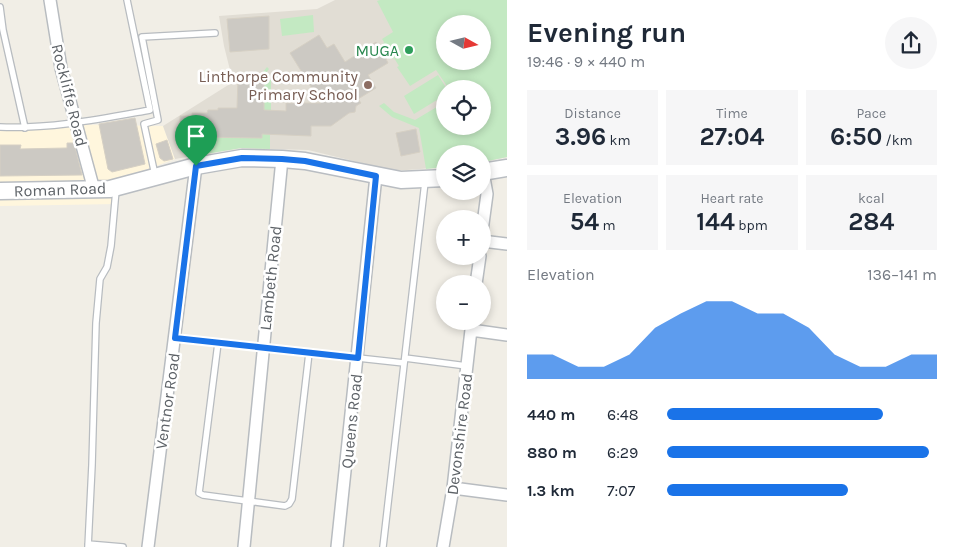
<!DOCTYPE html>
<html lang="en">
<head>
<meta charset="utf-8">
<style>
  body { margin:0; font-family:Karla,sans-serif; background:#f6f6f7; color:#1f2937; height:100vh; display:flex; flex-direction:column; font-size:19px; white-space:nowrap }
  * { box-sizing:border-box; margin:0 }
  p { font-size:16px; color:#747a83 }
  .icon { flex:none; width:28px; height:28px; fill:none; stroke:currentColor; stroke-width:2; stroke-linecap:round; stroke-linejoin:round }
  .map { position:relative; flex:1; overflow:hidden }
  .panel { display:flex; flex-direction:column; background:#fff; width:450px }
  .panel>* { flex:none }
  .needle { width:32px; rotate:98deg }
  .controls { position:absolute; left:436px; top:15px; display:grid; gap:10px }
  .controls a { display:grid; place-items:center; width:55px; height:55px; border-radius:50%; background:#fff; box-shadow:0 2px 8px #0003; font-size:25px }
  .pin { position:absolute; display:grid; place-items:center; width:42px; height:42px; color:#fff; margin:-51px -21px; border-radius:50% 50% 50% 0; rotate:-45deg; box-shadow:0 0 5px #0007 }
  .pin .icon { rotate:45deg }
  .round { display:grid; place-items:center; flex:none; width:52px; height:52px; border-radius:26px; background:#f6f6f7 }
  .head { display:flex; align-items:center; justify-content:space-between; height:85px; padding:0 20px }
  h1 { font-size:28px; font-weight:700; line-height:38px }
  .stats { display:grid; grid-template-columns:repeat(3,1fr); gap:8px; height:85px; padding:5px 20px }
  .stats div { display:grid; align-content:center; border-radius:0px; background:#f6f6f7; text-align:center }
  .stats b { font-size:25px; font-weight:700 }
  .stats small { font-size:14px; font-weight:400 }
  .stats p { font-size:14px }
  .chart { height:140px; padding:10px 20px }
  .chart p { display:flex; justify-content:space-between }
  .chart svg { width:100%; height:90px; margin-top:5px; fill:#1a73e8; opacity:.7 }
  ul { padding:0 20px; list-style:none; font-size:16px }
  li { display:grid; grid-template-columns:80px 60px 1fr; align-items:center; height:38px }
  li i { height:12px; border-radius:6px; background:#1a73e8 }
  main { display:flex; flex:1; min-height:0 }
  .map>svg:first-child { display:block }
</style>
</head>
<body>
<main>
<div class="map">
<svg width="507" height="547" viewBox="0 0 507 547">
  <rect width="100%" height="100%" fill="#f1eee6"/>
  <path fill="#fff6dd" d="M 0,123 L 163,126 L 175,159 L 115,181 L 118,204 L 0,206 Z"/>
  <path fill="#e1ddd4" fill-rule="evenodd" d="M 335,0 L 507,0 L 507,157 L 483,162 L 482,154 L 445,154 L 445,167 L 407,170 L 391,170 L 308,150 L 241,148 L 175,159 L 163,126 L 233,82 L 224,46 L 219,16 L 317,9 ZM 445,24 L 482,24 L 482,61 L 445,61 ZM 445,89 L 482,89 L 482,126 L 445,126 Z"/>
  <path fill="#c3e9c2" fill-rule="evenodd" d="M 380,0 L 507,0 L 507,157 L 483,162 L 482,154 L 445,154 L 445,167 L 426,169 L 419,128 L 392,117 L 379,106 L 384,103 L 394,112 L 415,120 L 445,102 L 445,126 L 482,126 L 482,89 L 449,89 L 436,70 L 410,86 L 397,67 L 399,66 L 394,58 L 392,59 L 383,44 L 384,42 L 382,39 L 393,32 L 377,1 ZM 445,24 L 482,24 L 482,61 L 445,61 Z
    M 313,15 L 314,32 L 282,36 L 280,19 Z
    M 267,67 L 269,69 L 266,73 L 269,80 L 271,80 L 271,111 L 262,111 L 264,79 L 262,79 L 263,72 Z
    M 438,75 L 447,89 L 445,89 L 445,95 L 414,114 L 404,96 Z
    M 262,134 L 270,134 L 270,149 L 241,148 L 200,155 L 198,137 L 261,138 Z"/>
  <path fill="#ccc9c3" stroke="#d6d0c4" d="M 269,16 L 269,49 L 230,52 L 227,19 Z
    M 319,35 L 327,48 L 334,44 L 345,62 L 376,42 L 386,59 L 388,63 L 368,75 L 376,88 L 358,99 L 361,103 L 356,106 L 355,112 L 349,113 L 331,126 L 311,126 L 311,136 L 262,134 L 262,138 L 198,137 L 198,130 L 180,130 L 180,116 L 192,116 L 192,113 L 207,113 L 208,110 L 218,110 L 218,108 L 237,108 L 238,79 L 264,79 L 264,110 L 286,111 L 286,103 L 321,103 L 290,53 Z
    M 135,118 L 145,164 L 112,172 L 108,169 L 99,124 Z
    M 416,129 L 420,152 L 401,156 L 396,133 Z
    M 167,140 L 173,159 L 164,161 L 160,158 L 156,144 Z
    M 67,143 L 74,143 L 82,175 L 0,176 L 0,145 L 21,145 L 20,149 L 67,148 Z"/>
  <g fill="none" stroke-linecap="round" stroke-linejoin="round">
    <defs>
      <path id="lane" d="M 0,7 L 3,30 L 25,128
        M 0,127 C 51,129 100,119 150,110 L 127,0
        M 155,175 L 144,124 L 158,120 L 142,37 L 215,33
        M 175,338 L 404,363
        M 218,343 L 199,493 L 203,495 L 285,506 L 289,504 L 292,499 L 309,353
        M 405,358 L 467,366
        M 88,544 L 123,547
        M 88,547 L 92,465 L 96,323 L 100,279 L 107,267 L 111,246 L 116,190
        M 383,547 L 425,182"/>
      <path id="street" d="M 50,0 L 61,68 L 94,190
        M 482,231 L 487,194 L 483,172
        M 482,241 L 507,244
        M 476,284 L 480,256
        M 471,330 L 507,335
        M 453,488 L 507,495
        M 148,547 L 196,166
        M 244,547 L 282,159
        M 337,547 L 376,176
        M 443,547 L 453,488 L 472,321"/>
      <path id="secondary" d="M 482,172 L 507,168
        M 0,191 L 110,189 L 196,166 L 242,158 L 282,159 L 305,161 L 401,180 L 445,178"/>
    </defs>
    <use href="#lane" stroke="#b8bcc0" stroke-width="8"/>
    <use href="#street" stroke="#b8bcc0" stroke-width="14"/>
    <use href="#secondary" stroke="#b9bdc2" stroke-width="19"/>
    <use href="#lane" stroke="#fff" stroke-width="5.5"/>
    <use href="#street" stroke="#fff" stroke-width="11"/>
    <use href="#secondary" stroke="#fff" stroke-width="16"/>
  </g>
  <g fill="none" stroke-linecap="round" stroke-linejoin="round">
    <defs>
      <path id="route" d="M 242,158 L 282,159 L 305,161 L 376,176 L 358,358 L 175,338 L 196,166 Z"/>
    </defs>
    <use href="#route" stroke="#fff" stroke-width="10"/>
    <use href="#route" stroke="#1a73e8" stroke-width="6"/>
  </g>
  <circle fill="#2e9e5b" stroke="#fff" stroke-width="2" cx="409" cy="50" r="5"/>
  <circle fill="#8d6e63" stroke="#fff" stroke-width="2" cx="368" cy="85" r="5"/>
  <g text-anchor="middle" stroke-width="5" stroke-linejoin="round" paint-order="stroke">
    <g font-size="16" fill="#27864d" stroke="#fff" text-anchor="end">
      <text x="399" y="56">MUGA</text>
    </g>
    <g font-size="16" fill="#785e54" stroke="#fff" text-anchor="end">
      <text x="358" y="82">Linthorpe Community<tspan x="358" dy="18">Primary School</tspan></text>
    </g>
    <g font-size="16" fill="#5d6267" stroke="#fff">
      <text transform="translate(70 95) rotate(76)" y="6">Rockliffe Road</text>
      <text transform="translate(60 189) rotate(-2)" y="6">Roman Road</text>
      <text transform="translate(270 278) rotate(-84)" y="6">Lambeth Road</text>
      <text transform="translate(167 401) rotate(-82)" y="6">Ventnor Road</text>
      <text transform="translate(351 421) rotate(-84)" y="6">Queens Road</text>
      <text transform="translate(459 434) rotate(-83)" y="6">Devonshire Road</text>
    </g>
  </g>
</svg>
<div class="controls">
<a><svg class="needle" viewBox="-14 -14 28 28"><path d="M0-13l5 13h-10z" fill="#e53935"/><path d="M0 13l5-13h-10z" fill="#747a83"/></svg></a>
<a><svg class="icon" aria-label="locate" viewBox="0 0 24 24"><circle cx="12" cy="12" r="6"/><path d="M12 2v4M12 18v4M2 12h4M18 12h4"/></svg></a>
<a><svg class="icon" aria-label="layers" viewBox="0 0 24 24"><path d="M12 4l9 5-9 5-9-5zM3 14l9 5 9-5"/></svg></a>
<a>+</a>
<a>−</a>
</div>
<div class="pin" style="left:196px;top:166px;background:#1e9e55"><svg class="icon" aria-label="arrive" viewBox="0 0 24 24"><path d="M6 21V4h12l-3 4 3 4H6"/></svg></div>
</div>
<section class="panel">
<div class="head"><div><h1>Evening run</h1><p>19:46 · 9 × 440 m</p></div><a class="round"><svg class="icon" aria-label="share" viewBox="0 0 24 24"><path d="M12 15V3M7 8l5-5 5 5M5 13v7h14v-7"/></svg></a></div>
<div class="stats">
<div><p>Distance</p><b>3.96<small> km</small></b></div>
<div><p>Time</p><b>27:04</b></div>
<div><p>Pace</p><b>6:50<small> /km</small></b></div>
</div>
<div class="stats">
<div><p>Elevation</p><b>54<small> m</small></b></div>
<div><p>Heart rate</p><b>144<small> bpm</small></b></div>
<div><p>kcal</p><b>284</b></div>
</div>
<div class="chart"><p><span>Elevation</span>136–141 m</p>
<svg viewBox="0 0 160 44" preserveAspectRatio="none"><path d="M0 44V32L10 32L20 38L30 38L40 32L50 19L60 12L70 6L80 6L90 12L100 12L110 19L120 32L130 38L140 38L150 32L160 32V44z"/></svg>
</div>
<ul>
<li><b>440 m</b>6:48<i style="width:80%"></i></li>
<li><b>880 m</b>6:29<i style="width:97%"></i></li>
<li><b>1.3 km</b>7:07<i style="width:67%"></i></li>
</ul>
</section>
</main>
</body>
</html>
